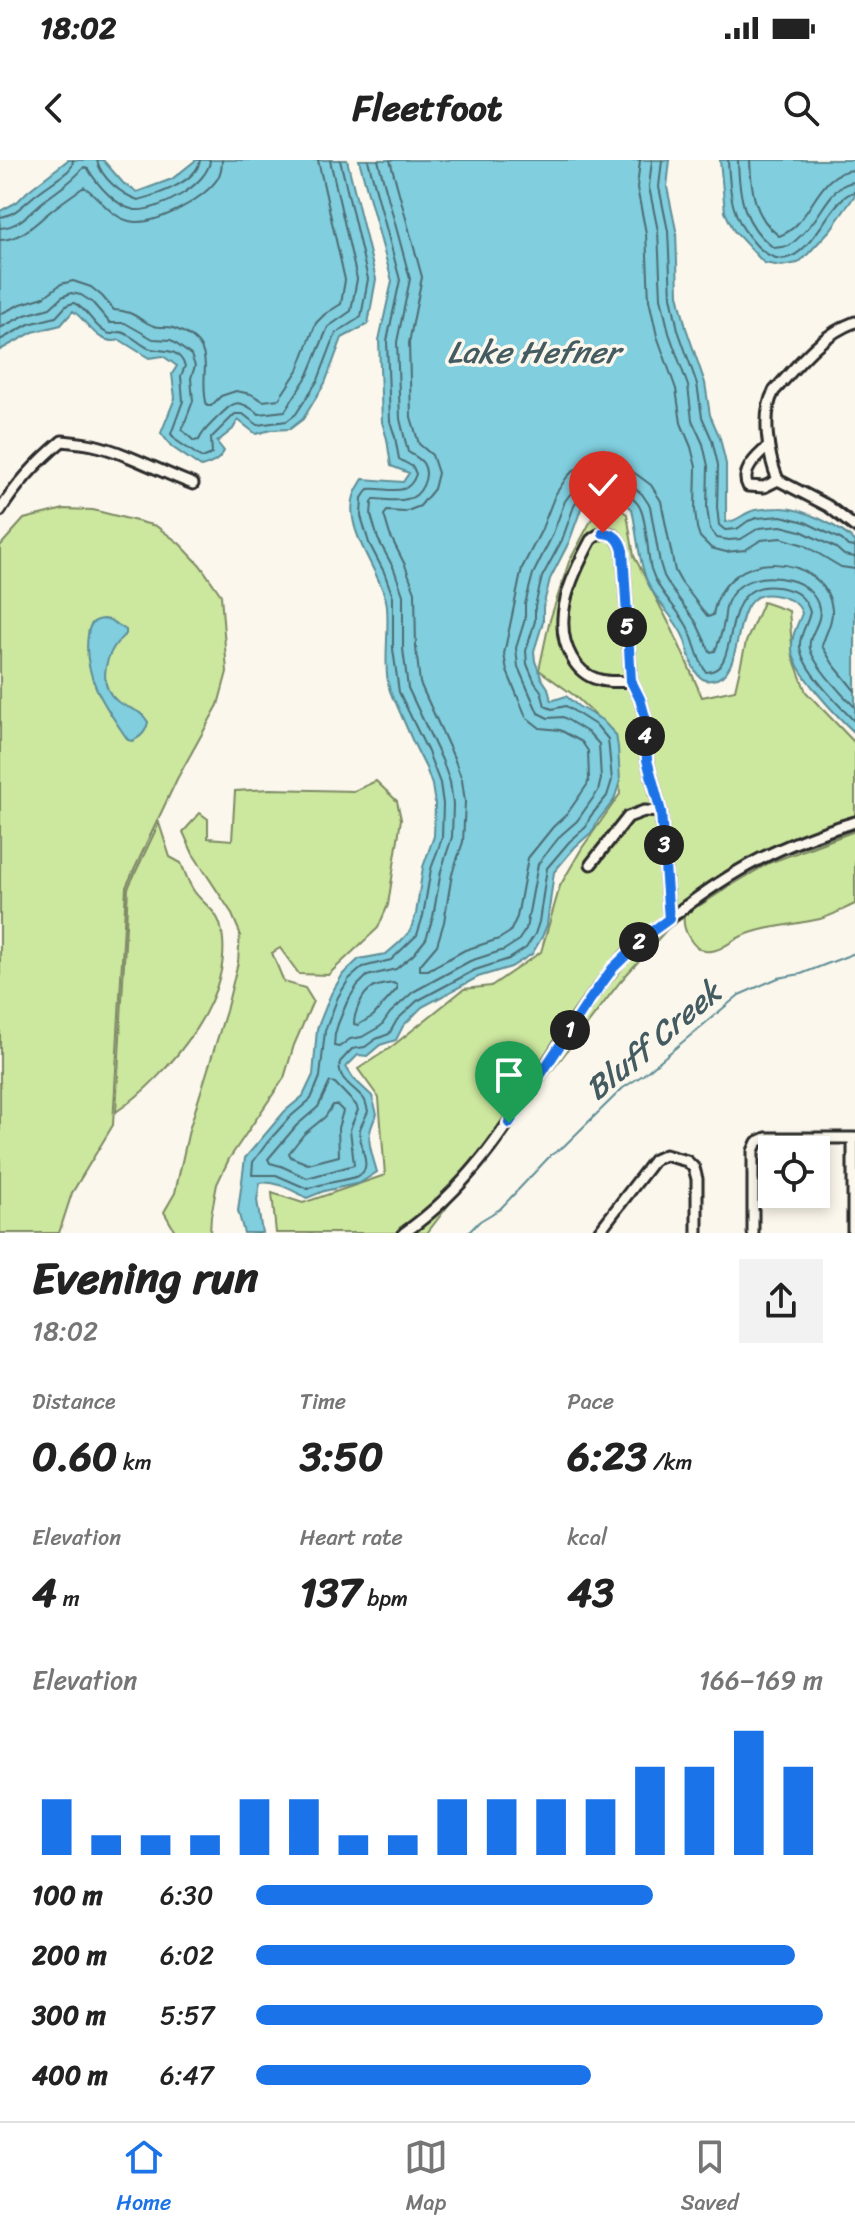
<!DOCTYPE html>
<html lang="en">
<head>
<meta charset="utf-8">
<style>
  body { margin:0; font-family:Sriracha,sans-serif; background:#f2f2f2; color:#222; height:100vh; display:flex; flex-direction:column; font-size:30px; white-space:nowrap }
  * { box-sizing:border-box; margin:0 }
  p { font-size:26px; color:#767676 }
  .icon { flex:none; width:44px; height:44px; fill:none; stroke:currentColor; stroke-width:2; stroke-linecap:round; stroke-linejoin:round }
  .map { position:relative; height:1073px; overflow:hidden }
  .sheet { display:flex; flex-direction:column; background:#fff; flex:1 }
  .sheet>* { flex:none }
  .tools { position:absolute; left:758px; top:976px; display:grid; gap:16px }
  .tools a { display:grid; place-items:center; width:72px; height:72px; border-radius:0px; background:#fff; box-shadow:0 4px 12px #0003; font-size:40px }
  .pin { position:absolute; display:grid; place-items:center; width:68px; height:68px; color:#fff; margin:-82px -34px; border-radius:50% 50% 50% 0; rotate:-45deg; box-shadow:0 0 8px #0007 }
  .pin .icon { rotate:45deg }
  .km { position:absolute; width:40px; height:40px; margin:-20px; border-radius:50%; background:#222; color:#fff; font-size:22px; line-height:40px; text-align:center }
  .round { display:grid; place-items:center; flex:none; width:84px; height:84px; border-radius:0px; background:#f2f2f2 }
  .overview { display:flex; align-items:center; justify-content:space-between; height:136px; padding:0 32px }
  h1 { font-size:44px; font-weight:700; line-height:60px }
  .figures { display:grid; grid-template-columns:repeat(3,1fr); gap:12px; height:136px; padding:8px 32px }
  .figures div { display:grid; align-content:center }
  .figures b { font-size:40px; font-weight:700 }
  .figures small { font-size:22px; font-weight:400 }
  .figures p { font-size:22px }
  .chart { height:224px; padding:16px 32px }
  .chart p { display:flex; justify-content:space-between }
  .chart svg { width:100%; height:144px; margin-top:8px; stroke:#1a73e8; stroke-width:6 }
  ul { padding:0 32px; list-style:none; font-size:26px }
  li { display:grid; grid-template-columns:128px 96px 1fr; align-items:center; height:60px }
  li i { height:20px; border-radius:10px; background:#1a73e8 }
  .status { display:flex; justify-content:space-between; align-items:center; height:56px; padding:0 40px; background:#fff; direction:ltr }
  .status svg { height:22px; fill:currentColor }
  header { display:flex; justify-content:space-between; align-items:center; height:104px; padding:0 32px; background:#fff; font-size:36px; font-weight:700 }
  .dock { display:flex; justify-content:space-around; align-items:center; height:112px; border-top:2px solid #e0e0e0; background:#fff; font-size:22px; color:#767676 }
  .dock a { display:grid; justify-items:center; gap:4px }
  .dock .selected { color:#1a73e8 }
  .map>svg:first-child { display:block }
</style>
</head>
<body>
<div class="status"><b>18:02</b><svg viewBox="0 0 49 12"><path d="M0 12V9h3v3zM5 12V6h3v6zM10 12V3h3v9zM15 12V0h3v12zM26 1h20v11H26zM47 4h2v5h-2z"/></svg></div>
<header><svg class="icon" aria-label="back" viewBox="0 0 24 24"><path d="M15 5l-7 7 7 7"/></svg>Fleetfoot<svg class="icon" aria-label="search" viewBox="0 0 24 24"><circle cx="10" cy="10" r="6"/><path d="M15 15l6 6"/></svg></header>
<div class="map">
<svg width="855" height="1073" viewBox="0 0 855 1073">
  <rect width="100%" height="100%" fill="#fbf7ec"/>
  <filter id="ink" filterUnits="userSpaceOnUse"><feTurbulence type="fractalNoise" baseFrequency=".0125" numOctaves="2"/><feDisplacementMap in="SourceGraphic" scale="16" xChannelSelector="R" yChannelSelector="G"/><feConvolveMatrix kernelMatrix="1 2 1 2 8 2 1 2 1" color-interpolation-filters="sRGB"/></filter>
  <g filter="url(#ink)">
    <path fill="#cce79e" stroke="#7c8964" stroke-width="2" d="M 603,338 L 627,354 L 634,396 L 673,471 L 702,537 L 735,530 L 746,482 L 763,442 L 789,451 L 793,497 L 806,532 L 855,583 L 855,669 L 753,706 L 699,746 L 732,725 L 769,703 L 855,671 L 855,744 C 844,749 832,756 820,759 C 794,765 765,766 740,777 C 729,782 719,793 705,791 C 692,789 682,768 684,757 L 668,768 L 620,822 L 427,1073 L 276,1073 L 272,1033 L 303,1043 L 385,1015 L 379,938 L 358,909 L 390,888 L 464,829 L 491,826 L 541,792 L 560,726 L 582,688 L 620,634 L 616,575 L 575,536 L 539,510 L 549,463 L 569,402 Z
      M 64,349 L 93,350 L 156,366 L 179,383 L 200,405 L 221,435 L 227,512 L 218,545 L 177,619 L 126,727 L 113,965 L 72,1033 L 59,1073 L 0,1073 L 0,386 L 24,359 Z
      M 376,621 L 397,641 L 401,659 L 388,745 L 378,768 L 328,815 L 299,814 L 280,788 L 272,793 L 284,822 L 305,828 L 313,841 L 294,885 L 284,918 L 229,999 L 217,1024 L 211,1056 L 210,1073 L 176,1073 L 164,1052 L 175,1033 L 189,970 L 226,851 L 238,802 L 240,773 L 231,752 L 193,694 L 183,672 L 200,653 L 208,659 L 208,678 L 232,680 L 235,631 L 270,629 L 354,631 Z
      M 159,663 L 170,697 L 181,703 C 185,712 188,723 194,731 C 202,743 215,749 220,764 C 240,832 168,917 116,952 L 128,728 Z"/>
    <path fill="#80cede" stroke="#5e8d96" stroke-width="2" d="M 68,0 L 103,0 L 124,24 L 137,32 L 172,19 L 196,0 L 347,0 L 376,119 L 368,164 L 342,178 L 325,223 L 303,259 L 290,269 L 271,270 L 256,274 L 238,260 L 233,269 L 217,282 L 224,291 C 219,301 211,304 201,307 L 172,287 L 161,273 L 175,238 L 172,214 L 177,206 L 163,196 L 149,198 L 120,180 C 97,186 89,162 73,151 L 61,165 L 33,172 L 0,190 L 0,51 L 17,42 L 28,31 Z
      M 359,0 L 670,0 L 667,27 L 676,70 L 678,134 L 686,168 L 705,223 L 710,255 L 720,278 L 726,304 L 726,362 C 737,362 743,353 755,350 C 762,349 773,348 780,348 C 801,347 841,367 855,382 L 855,573 C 838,557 793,511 792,489 C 791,475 798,465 802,453 C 798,442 790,439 779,436 C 723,421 752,515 712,520 C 707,521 703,520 700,517 C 691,509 688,489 684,478 C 675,457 656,442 647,421 C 638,399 637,372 632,349 L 617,337 L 604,330 L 589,336 L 581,349 L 569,382 L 550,419 L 543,447 L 543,462 L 534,491 L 535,501 L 542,519 L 548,528 L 551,541 L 566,536 L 578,546 L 602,560 L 616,575 L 618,587 L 620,621 L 614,640 L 597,662 L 593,671 L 575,687 L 554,712 L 547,765 L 542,777 L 532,794 L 511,807 L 478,817 L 422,847 L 403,866 L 396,880 L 380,885 L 367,896 L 358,895 L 346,907 L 354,919 L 372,936 L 377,954 C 364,978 370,987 377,1012 L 360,1023 L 324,1031 L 307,1038 C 293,1031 276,1020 260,1023 L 257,1040 L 262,1073 L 244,1073 L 238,1051 L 245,998 L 285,951 L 303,936 L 313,915 L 317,869 L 331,834 L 343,814 L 359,799 L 386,794 L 400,782 L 410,771 L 416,754 L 423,707 L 434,676 L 435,644 L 432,625 L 426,608 L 413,582 L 396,543 C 378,520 392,466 386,440 C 378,408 344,370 354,336 C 356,330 360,324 363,319 L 403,322 L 409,313 L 391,306 L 387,279 L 382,262 L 379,180 L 392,121 Z
      M 720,0 L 855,0 L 855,35 L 851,41 L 831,69 L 807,95 L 798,103 L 781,106 L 764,103 L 734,71 L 725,52 Z
      M 104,459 L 110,460 L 126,470 L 126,474 C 107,488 95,523 117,541 C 128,549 141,549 148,562 C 146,572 141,577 132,581 L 128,580 C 106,548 82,516 88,475 C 89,464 93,460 104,459 Z"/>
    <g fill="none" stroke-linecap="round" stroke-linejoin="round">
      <path stroke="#4d6c73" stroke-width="2" d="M 97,0 C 101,18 121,34 138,40 C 157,35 197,22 200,0
        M 368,0 L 400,120 L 387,181 L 390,261 L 395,277 L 399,299 L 413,307 L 416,314 C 408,339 388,327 368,329 L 362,338 L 361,356 L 369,383 L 384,412 L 393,437 L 393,489 L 399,532 L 428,592 L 440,623 L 443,644 L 442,678 L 431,709 L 423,756 L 417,775 L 391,800 L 363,807 L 349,819 L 338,837 L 325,871 L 320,917 L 311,939 L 290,957 L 267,983 L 253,1002 L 252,1015 L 276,1015 L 308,1029 C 324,1022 342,1022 358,1016 C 375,1008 357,985 360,969 C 362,963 366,957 368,951 C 367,948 366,942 364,939 C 355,927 336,920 340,902 L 352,889 L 365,887 L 376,879 L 389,874 L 397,860 L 417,841 L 475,810 L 509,799 L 526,788 L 535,774 L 539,762 L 547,708 L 569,682 L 586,667 L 590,657 L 607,636 L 612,620 L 608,579 L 597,566 L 566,546 L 552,549 L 545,546 L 541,531 L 535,523 L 527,504 L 526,491 L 535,461 L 535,446 L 542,417 L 562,380 L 574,346 L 583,332 L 600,323 L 606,323 C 616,327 630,334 637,343 C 647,354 647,393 651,409 C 658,432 676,446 687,466 C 695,481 697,499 706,512 C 747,513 710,406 790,430 C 800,433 807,442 810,452 C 808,463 801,472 800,483 C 798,506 839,545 855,562
        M 378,0 L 410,119 L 397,182 L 400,259 L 408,292 C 413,295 419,298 423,303 C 431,316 421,337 407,339 C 396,342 384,339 374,339 L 372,342 L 371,355 L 378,379 L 394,409 L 403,435 L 403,489 L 408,528 L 442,600 L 450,622 L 453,644 L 452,677 L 441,711 L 433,757 L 426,779 L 413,795 L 396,809 L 367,816 L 357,826 L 347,842 L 338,864 L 335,874 L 334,886 L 339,887 L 350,879 L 362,877 L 381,866 L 390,853 L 413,832 L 470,801 L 504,790 L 518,781 L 526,769 L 538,704 L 561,675 L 577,661 L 598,631 L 601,619 L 599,584 L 589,573 L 563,557 L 548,558 L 538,553 L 518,507 L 516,488 L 525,459 L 525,444 L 533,414 L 552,376 L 565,341 L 580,321 L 599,313 L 610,314 L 626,321 L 642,334 L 650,346 L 660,403 L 664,416 L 671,428 L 696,462 L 710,492 L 715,491 C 719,482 722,472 724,462 C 725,456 725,449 727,444 C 737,417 766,414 790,420 C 803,423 816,434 819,448 C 823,463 807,475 810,489 C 815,506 842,535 855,547
        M 390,0 L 422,117 L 409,183 L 411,257 L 419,284 L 432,295 L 438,313 L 434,329 L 420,346 L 405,352 L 387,351 L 384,355 L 390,375 L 405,405 L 415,432 L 416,488 L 420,523 L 454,598 L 462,620 L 465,642 L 463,682 L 452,714 L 444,762 L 437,785 L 420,805 L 420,810 L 428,810 L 465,790 L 499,779 L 510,772 L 517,757 L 528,698 L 553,667 L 567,654 L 587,625 L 589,619 L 588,591 L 582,582 L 560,570 L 540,568 L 526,557 L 507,511 L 504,494 L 522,408 L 541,371 L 555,335 L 567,317 L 574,310 L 592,303 L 608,301 L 632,311 L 651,325 L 661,341 L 675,411 L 681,422 L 708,457 L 713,455 C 725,383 827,393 832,450 C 833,463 825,474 822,486 L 833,504 L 855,531
        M 640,0 L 637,28 L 646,73 L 649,140 L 657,176 L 676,229 L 681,263 L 691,287 L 696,307 L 695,350 L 697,368 L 700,377 L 711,388 L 726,392 L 745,390 L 761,380 L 781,378 L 804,385 L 841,407 L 855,409
        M 652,0 L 649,27 L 658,71 L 661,138 L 669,173 L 688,226 L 692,260 L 703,284 L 708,306 L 707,348 L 710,369 L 717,378 L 729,380 L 741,379 L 759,368 L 781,366 L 801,371 L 836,388 L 844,395 L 855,397
        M 662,0 L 659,27 L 668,71 L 671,136 L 678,170 L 697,224 L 702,257 L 712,280 L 718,305 L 717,347 L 719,365 L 725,370 L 737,369 L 748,361 L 757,358 L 781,356 L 805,362 L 842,380 L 848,386 L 855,387
        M 728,0 C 730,36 731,59 757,86 C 804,133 826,35 855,32
        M 738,0 C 739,36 743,65 774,88 L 789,86 C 798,79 806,71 813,62 C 825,47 834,23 855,22
        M 750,0 C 751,30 754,57 779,76 C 813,65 815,11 855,10
        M 0,57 C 15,55 23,45 34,36 C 45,27 57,20 68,11 L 72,6 L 73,0
        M 0,68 C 17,67 27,56 39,45 C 54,32 72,23 84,7 L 88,9 C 97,24 116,47 135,50 C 158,52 209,24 210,0
        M 0,80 C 20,79 32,67 46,55 C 58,45 72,35 84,27 C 100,37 108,55 129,61 C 154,67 205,39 218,18 C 221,12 222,7 222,0
        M 0,154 L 21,144 L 44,137 L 61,124 L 73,121 L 91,127 L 102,136 L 114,150 C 135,151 138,160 154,166 C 160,168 167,166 173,168 C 222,185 197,213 207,246 L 211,246 L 221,236 L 236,231 L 251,234 L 263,241 L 279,239 L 298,210 L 316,163 L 325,154 L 341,144 L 345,120 L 318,0
        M 0,168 L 25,155 L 50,148 L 62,137 L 71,133 L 81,135 L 92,142 L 110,163 L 125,163 L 153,179 L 171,180 L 191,195 L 195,206 L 191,218 L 193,241 L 182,270 L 194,281 L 199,280 C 203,271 208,267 215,260 C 234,242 236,236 259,254 L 285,251 L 308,215 L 328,167 L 351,151 L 357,119 L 330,0
        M 0,180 L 29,164 L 56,157 L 67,145 L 74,143 C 89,150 94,168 107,173 C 116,176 111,172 120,172 C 130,173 139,184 148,188 C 161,193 177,185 185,206 L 181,216 L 183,241 L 171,274 L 177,281 L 202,298 L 212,294 L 211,278 L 235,254 L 243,254 L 257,265 L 287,261 L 296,254 L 318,220 L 336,173 L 361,157 L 368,119 L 340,0
        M 393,823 L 397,825 L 397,829 L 373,856 L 358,865 L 354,864 C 354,854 362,833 372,828 C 378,825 387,824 393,823 Z
        M 330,922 L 335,923 L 356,945 L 358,950 L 350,969 L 354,1005 L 307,1018 L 281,1006 L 270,1003 L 268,999 L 297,965 L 318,947 Z
        M 333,945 L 337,945 L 343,951 L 338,968 L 339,996 L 308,1004 L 291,997 L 289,993 L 304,974 L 325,957 Z"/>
      <path stroke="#5e8d96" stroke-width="2" d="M 468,1073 L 480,1061 L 500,1049 L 551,995 L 563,987 L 623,928 L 643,915 L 739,835 L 778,818 L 801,814 L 855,793"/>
      <defs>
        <path id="minor" d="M 855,162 C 820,175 799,204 774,231 C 761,254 768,296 778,320 L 828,346 L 855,367
          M 768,287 C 757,296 740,312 748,326 L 764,327 L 778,320
          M 0,351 C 17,323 37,302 62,281 C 72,282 83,283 93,285 C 128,293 160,312 193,324
          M 631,521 C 607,523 585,522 572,498 C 550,461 572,415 591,380 C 605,367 618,373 623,391 L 631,521 L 640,539 L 645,557 L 647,600 L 661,652 L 669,759
          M 591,704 L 628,657 L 644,651 L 661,652
          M 853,978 L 853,1073
          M 404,1073 C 503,1004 540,897 614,808 C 631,787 652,772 673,756 C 735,708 781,684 855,662
          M 598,1073 L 654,1000 L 665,995 L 687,1001 L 694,1008 L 697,1019 L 697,1073
          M 753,1073 L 753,991 L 757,982 L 766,978 L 855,978"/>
      </defs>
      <use href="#minor" stroke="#2b2b2b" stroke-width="15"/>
      <use href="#minor" stroke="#fbf7ec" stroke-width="9"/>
    </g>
  </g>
  <g fill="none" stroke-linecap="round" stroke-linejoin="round" filter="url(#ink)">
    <defs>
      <path id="route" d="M 509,963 L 589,841 L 613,808 L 647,775 L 669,759 L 661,652 L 647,600 L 645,557 L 640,539 L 631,521 L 623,391 C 620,379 615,374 603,373"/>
    </defs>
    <use href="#route" stroke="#fff" stroke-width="16"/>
    <use href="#route" stroke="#1a73e8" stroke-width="10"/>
  </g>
  <g text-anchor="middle" stroke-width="7" stroke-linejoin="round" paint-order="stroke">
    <g font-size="32" font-style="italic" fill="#445c61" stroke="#fbf7ec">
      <text x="533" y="203">Lake Hefner</text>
      <text transform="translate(653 880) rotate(-40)" y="11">Bluff Creek</text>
    </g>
  </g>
</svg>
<div class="tools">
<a><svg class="icon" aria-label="locate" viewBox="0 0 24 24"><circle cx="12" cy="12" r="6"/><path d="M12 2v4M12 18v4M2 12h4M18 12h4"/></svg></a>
</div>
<div class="pin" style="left:509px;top:963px;background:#1e9e55"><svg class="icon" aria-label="arrive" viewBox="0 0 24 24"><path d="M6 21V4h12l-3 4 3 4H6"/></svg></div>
<div class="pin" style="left:603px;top:373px;background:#d93025"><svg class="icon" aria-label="check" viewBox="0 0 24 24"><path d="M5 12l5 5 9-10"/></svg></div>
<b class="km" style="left:570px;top:870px">1</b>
<b class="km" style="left:639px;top:782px">2</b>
<b class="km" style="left:664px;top:685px">3</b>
<b class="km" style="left:645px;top:576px">4</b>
<b class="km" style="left:627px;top:467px">5</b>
</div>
<section class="sheet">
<div class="overview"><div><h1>Evening run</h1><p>18:02</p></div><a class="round"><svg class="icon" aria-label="share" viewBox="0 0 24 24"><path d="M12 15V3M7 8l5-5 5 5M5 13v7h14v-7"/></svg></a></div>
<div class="figures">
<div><p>Distance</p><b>0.60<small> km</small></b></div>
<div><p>Time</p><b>3:50</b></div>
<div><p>Pace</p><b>6:23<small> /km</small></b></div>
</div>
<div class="figures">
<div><p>Elevation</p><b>4<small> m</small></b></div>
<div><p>Heart rate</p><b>137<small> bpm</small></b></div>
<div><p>kcal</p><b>43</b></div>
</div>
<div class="chart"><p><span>Elevation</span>166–169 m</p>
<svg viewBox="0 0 160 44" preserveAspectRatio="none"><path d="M5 44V27M15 44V38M25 44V38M35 44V38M45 44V27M55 44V27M65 44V38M75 44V38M85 44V27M95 44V27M105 44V27M115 44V27M125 44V17M135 44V17M145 44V6M155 44V17"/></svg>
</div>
<ul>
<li><b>100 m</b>6:30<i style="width:70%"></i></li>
<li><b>200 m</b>6:02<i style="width:95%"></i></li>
<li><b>300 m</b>5:57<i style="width:100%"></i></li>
<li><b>400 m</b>6:47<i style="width:59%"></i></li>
</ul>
</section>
<nav class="dock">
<a class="selected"><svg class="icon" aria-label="home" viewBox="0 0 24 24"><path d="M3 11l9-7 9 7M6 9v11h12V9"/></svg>Home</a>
<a><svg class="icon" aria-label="map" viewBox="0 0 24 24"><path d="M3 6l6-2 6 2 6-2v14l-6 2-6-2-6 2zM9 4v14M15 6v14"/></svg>Map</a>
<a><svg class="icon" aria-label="saved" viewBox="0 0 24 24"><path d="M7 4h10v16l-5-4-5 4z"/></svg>Saved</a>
</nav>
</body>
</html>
